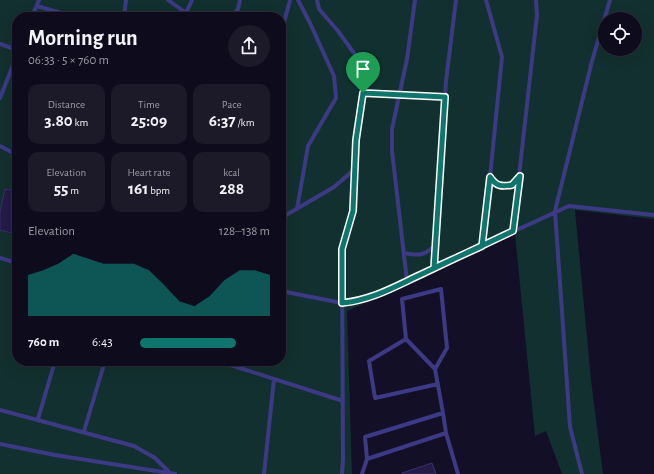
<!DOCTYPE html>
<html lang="en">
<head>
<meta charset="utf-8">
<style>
  body { margin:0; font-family:"Alegreya Sans",sans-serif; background:#1c1929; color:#f1f3f6; height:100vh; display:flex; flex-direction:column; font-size:15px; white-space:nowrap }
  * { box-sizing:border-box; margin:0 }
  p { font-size:13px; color:#9b9ba3 }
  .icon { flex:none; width:22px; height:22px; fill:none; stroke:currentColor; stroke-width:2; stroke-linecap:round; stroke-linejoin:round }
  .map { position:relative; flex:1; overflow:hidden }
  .drawer { position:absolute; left:12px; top:12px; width:274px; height:354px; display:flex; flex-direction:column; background:#0e0b1c; border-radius:16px; box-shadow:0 4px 16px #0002,0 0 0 1px #2e2b3b }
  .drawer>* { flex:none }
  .controls { position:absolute; left:598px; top:12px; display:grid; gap:8px }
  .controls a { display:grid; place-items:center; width:44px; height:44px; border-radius:50%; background:#0e0b1c; box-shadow:0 4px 16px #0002,0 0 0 1px #2e2b3b; font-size:20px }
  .pin { position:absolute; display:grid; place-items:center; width:34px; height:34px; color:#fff; margin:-41px -17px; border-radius:50% 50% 50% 0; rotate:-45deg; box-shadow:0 0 4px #0007 }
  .pin .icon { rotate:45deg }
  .round { display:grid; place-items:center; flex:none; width:42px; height:42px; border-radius:21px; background:#1c1929 }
  .headline { display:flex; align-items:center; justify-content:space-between; height:68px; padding:0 16px }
  h1 { font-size:22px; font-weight:600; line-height:30px }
  .figures { display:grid; grid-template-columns:repeat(3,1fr); gap:6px; height:68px; padding:4px 16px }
  .figures div { display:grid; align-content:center; border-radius:10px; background:#1c1929; text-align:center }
  .figures b { font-size:17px; font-weight:600 }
  .figures small { font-size:11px; font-weight:400 }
  .figures p { font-size:11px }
  .chart { height:112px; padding:8px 16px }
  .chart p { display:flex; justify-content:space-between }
  .chart svg { width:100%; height:72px; margin-top:4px; fill:#0f766e; opacity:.7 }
  ul { padding:0 16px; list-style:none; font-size:13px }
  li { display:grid; grid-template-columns:64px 48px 1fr; align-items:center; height:30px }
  li i { height:10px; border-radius:5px; background:#0f766e }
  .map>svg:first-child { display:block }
</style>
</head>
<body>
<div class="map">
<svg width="654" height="474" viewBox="0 0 654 474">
  <rect width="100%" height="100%" fill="#130f26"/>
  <path fill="#12302f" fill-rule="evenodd" d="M 0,0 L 654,0 L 654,219 L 575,210 L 591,380 L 603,474 L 562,474 L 546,431 L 535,436 L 515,234 L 347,311 L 352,474 L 0,474 ZM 17,17 L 281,17 L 281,361 L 17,361 ZM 605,19 L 635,19 L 635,49 L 605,49 Z"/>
  <path fill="#241b47" stroke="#3b2d73" d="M 5,189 L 16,191 L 13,202 L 17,203 L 17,213 L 12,233 L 0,230 L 0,212 Z
    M 432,463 L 436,474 L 402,474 L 402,473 Z"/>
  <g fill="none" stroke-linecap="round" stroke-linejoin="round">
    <path stroke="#3d3a85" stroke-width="4" d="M 168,0 L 186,13
      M 486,0 L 502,57 L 490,177 C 496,186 501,187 512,185 L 519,176 L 537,15 L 536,0
      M 37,6 L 75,17
      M 32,17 L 39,0
      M 124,17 L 126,0
      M 187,17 L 186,13 L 192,0
      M 232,17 L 238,9 L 240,0
      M 281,34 L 290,0
      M 0,44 L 17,50
      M 363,93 L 445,97
      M 0,98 L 17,55
      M 0,146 L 17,155
      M 297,209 L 308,146 L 336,98 L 334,76 L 310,23 L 298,0
      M 281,218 L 334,187 L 355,169 L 356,140 L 363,93 L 359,60 L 338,31 L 319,9 L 317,0
      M 513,231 L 519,177
      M 482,246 L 490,178
      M 404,253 C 420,256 423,256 436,245
      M 0,258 L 17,263
      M 434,268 L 446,81 L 456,0
      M 407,281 L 392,151 L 392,129 L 407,59 L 415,0
      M 281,291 L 342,303 L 362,301 L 569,206 L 654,215
      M 406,339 L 435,369
      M 218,361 L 343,401
      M 0,410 L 134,446 L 155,458 L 170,473 L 175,474
      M 38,419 L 55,361
      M 84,431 L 105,361
      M 446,433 L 458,474
      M 0,444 L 55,455 L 169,473
      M 367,459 L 446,433 L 443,413
      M 264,474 L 274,379
      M 342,474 L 343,460 L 342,249 L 353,211 L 355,169
      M 362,474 L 367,459 L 365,437 L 443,413 L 435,369 L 447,348 L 441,289 L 402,299 L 406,339 L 369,361 L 375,398 L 438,384
      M 582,474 L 570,427 L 555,211 L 592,61 L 610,0"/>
  </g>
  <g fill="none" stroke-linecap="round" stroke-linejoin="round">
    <defs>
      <path id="route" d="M 363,93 L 356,140 L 353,211 L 342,249 L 342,303 C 372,300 394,287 422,274 C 452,260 483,245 513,231 L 520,176 L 512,185 C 501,187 496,186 490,177 L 482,246 L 434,268 L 445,97 L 363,93"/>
    </defs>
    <use href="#route" stroke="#fff" stroke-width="8"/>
    <use href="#route" stroke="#0f766e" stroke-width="5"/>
  </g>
</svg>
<div class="controls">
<a><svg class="icon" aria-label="locate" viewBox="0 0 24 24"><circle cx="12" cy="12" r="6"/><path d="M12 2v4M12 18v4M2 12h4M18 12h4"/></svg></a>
</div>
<div class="pin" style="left:363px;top:93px;background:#1e9e55"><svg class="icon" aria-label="arrive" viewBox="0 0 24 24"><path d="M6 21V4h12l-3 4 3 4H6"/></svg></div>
<section class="drawer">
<div class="headline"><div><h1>Morning run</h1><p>06:33 · 5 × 760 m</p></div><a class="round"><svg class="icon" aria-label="share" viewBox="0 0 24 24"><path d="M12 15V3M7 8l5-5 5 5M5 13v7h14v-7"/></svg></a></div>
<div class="figures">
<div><p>Distance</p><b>3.80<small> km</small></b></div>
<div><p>Time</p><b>25:09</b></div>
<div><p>Pace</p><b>6:37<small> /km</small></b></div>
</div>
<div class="figures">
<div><p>Elevation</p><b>55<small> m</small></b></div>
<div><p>Heart rate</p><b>161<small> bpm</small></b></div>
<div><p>kcal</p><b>288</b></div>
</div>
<div class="chart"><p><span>Elevation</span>128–138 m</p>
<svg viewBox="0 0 160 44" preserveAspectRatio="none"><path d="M0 44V19L10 16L20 12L30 6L40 9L50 12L60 12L70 12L80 16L90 25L100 35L110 38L120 32L130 22L140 16L150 16L160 19V44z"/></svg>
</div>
<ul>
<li><b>760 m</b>6:43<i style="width:74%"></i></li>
</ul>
</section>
</div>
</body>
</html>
